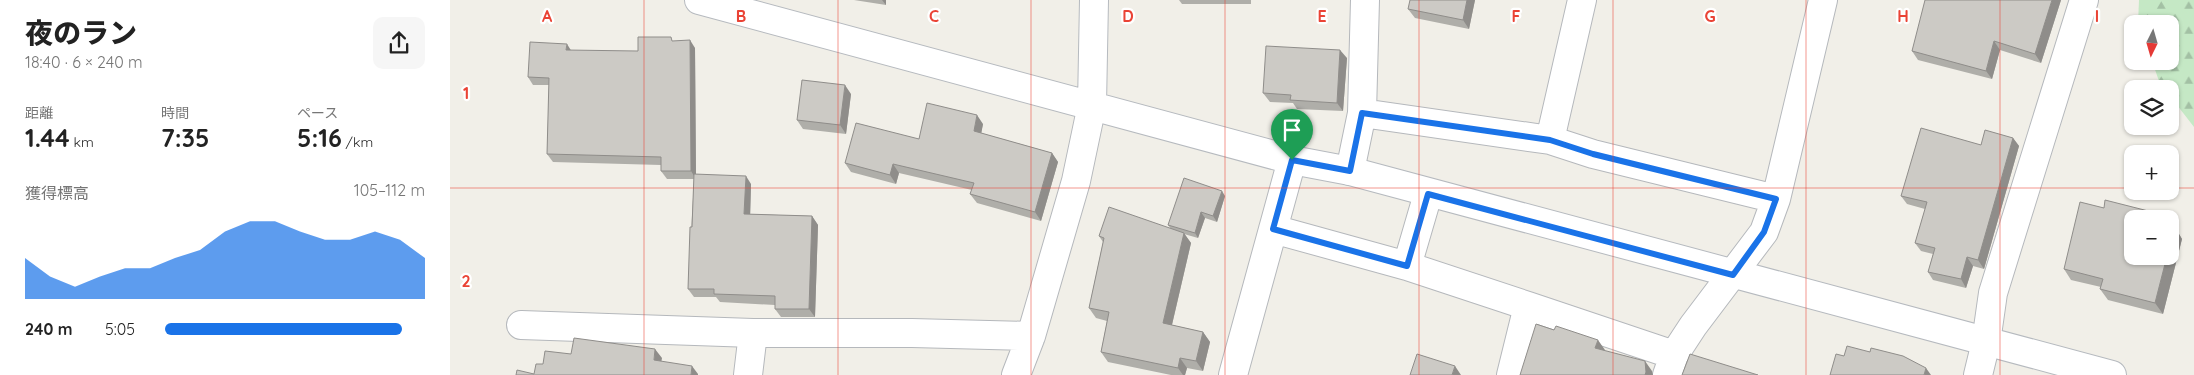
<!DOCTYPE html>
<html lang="ja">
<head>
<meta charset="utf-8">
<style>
  body { margin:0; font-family:Quicksand,"Noto Sans JP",sans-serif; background:#f6f6f6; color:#222; height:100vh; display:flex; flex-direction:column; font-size:19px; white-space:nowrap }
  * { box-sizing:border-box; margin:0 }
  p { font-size:16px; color:#767676 }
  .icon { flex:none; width:28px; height:28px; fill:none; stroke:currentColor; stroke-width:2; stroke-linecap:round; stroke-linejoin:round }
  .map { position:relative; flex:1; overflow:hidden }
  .details { display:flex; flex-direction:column; background:#fff; width:450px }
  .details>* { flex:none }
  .needle { width:32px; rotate:185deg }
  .tools { position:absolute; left:1674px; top:15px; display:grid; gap:10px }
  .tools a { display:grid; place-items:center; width:55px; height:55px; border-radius:10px; background:#fff; box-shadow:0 1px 4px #0004; font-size:25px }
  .pin { position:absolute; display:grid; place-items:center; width:42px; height:42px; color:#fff; margin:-51px -21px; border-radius:50% 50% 50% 0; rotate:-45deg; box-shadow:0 0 5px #0007 }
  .pin .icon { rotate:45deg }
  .round { display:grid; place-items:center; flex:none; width:52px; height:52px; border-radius:10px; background:#f6f6f6 }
  .overview { display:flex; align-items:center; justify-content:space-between; height:85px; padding:0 25px }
  h1 { font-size:28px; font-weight:800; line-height:38px }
  .figures { display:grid; grid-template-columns:repeat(3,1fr); gap:8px; height:85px; padding:5px 25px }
  .figures div { display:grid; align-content:center }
  .figures b { font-size:25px; font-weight:800 }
  .figures small { font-size:14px; font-weight:400 }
  .figures p { font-size:14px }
  .chart { height:140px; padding:10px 25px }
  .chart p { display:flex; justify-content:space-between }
  .chart svg { width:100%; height:90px; margin-top:5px; fill:#1a73e8; opacity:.7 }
  ul { padding:0 25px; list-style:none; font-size:16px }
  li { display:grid; grid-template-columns:80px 60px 1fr; align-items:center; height:38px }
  li i { height:12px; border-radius:6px; background:#1a73e8 }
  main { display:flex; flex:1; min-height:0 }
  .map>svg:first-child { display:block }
</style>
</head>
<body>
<main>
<section class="details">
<div class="overview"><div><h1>夜のラン</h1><p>18:40 · 6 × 240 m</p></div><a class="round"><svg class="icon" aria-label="share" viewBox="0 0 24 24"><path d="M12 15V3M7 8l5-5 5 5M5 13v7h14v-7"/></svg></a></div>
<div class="figures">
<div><p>距離</p><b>1.44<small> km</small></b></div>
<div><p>時間</p><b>7:35</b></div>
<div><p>ペース</p><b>5:16<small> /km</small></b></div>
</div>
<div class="chart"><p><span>獲得標高</span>105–112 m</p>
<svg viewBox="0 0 160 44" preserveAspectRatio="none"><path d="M0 44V24L10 33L20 38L30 33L40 29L50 29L60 24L70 20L80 11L90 6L100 6L110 11L120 15L130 15L140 11L150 15L160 24V44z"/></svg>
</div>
<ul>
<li><b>240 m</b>5:05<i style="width:91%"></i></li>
</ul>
</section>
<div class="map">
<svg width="1744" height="375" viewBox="0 0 1744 375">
  <defs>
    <pattern id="forest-firs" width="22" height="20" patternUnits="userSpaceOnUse" patternTransform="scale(1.25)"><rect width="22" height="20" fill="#c5e8c5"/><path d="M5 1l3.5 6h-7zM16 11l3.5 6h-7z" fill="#a3c0a4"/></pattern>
  </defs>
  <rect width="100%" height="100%" fill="#f1efe8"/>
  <path fill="url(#forest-firs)" d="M 1689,0 L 1744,0 L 1744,127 L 1720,96 L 1720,89 L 1714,89 L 1710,84 L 1702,61 L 1720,61 L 1720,24 L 1688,24 Z"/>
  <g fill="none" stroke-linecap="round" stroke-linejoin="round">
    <defs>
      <path id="street" d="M 912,113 L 915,0
        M 1100,140 L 1132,0
        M 900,171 L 912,113 L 1100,140 L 1143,154 L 1326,199 L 1373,0
        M 978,194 L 957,266 L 1078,306 L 1061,375
        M 823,229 L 957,266
        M 1078,306 L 1224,355 L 1217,375
        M 71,325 L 303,333 L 462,333 L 581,336
        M 1224,355 L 1243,326 L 1314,232 L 1326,199
        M 298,375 L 303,333
        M 566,375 L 581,336 L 626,181 L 642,105
        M 783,375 L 842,160
        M 1528,375 L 1536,342 L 1543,293 L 1634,0"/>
      <path id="secondary" d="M 249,0 L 842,160 L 900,171 L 1662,375
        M 642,105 L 644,0"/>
    </defs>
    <use href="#street" stroke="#b5b8bc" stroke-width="30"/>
    <use href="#secondary" stroke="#b6babf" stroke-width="30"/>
    <use href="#street" stroke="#fff" stroke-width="28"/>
    <use href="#secondary" stroke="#fff" stroke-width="28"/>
  </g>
  <path fill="#afaea9" d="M 404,0 L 436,0 L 436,5 Z
    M 729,0 L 801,0 L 801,4 L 732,4 Z
    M 1025,0 L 1019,29 L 965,18 L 958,9 Z
    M 1611,0 L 1591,63 L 1550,50 L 1542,79 L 1468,60 L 1462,51 Z
    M 224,41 L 245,48 L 246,174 L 301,184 L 300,214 L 362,216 L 368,225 L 365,317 L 331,317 L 325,309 L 325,305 L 270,302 L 266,297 L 244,297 L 238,289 L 244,179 L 217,179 L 211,171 L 211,165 L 103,162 L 97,154 L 99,85 L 83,85 L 78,77 L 188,51 Z
    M 897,58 L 893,111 L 847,109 L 843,103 L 820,102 L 813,93 Z
    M 401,94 L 396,134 L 353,129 L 347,120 Z
    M 533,124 L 531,133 L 602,153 L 608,162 L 591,221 L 527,203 L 520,194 L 522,190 L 449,173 L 446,184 L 401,172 L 395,163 L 469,139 Z
    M 1563,138 L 1569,146 L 1534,269 L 1523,266 L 1516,288 L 1483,280 L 1478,272 L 1483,254 L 1471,251 L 1465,243 L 1475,209 L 1457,204 L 1451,196 Z
    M 775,196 L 767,222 L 755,218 L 748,238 L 734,234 L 741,243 L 722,325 L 753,332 L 760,342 L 753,371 L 737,368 L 735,375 L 721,375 L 658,362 L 651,352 L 657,321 L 646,318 L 639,308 L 653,242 L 649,236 L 721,229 L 718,225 Z
    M 1654,208 L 1720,219 L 1732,239 L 1713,314 L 1658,300 L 1650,289 L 1651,287 L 1621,280 L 1614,269 Z"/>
  <path fill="#8f8d8a" d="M 432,0 L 436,0 L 436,5 Z
    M 1017,0 L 1025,0 L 1019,29 L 1013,20 Z
    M 1602,0 L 1611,0 L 1591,63 L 1585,54 Z
    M 240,40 L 245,48 L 246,179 L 241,171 Z
    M 1544,41 L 1550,50 L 1542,79 L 1536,71 Z
    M 117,44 L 122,52 L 116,50 Z
    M 890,50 L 897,58 L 893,111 L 887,103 Z
    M 395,85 L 401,94 L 396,134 L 390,125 Z
    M 527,115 L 533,124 L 530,140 L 524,131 Z
    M 1563,138 L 1569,146 L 1534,269 L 1528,260 Z
    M 602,153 L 608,162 L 591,221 L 585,212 Z
    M 443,164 L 449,173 L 446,184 L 440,175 Z
    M 296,176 L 301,184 L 300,222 L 294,214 Z
    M 772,191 L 775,196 L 767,222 L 763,216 Z
    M 751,212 L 755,218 L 748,238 L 745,233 Z
    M 362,216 L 368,225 L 365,317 L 359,309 Z
    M 1720,219 L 1732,239 L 1713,314 L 1705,303 L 1717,256 L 1720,256 Z
    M 734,233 L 741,243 L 720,333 L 713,323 Z
    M 1517,257 L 1523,266 L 1516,288 L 1511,279 Z
    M 753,332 L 760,342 L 753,371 L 746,361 Z
    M 1148,340 L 1155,350 L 1152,358 L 1145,348 Z
    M 205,349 L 212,358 L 210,369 L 204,360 Z
    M 730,358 L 737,368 L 735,375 L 733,375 L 728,368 Z
    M 1195,361 L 1202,371 L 1203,375 L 1195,375 Z
    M 242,366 L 248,374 L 248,375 L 241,375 Z
    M 1005,366 L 1011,375 L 1002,375 Z
    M 1476,368 L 1481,375 L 1474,375 Z"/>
  <path fill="#cccac5" stroke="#8f8d8a" d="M 960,0 L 1017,0 L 1013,20 L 958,9 Z
    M 1475,0 L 1602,0 L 1585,54 L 1544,41 L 1536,71 L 1462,51 Z
    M 188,37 L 221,37 L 222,41 L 240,40 L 241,171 L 211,171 L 211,157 L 97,154 L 99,78 L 78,77 L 80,42 L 117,44 L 116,50 L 188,51 Z
    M 816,46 L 890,50 L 887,103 L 840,100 L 841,95 L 813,93 Z
    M 352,80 L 395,85 L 390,125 L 347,120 Z
    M 477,103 L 527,115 L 524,131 L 602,153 L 585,212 L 520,194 L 524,183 L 443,164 L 440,175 L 395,163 L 406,123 L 469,139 Z
    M 1471,128 L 1531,145 L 1535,130 L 1563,138 L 1528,260 L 1517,257 L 1511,279 L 1478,272 L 1485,248 L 1465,243 L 1477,202 L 1451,196 Z
    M 244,174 L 296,176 L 294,214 L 362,216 L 359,309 L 325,309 L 325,296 L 264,294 L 264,289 L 238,289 L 240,227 L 242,227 Z
    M 734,178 L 772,191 L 763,216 L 751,212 L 745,233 L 718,225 Z
    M 1655,200 L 1718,216 L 1717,219 L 1682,219 L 1682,256 L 1717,256 L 1705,303 L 1650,289 L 1653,279 L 1614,269 L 1630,202 L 1654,208 Z
    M 659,207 L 734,233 L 713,323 L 753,332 L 746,361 L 730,358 L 728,368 L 651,352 L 659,312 L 639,308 L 654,238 L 649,236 Z
    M 1720,227 L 1725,228 L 1720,246 Z
    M 1086,324 L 1104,330 L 1106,326 L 1148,340 L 1145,348 L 1195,361 L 1196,372 L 1195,375 L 1070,375 Z
    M 124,338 L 205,349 L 204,360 L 242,366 L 241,375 L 66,375 L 67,370 L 84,374 L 86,364 L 93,364 L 95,351 L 121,354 Z
    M 1397,346 L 1420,352 L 1421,348 L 1453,356 L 1476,368 L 1474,375 L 1380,375 L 1386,354 L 1394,356 Z
    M 967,354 L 1005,366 L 1002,375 L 960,375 Z
    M 1240,354 L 1308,375 L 1232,375 Z"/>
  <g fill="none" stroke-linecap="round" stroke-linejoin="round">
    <defs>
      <path id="route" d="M 912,113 L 1100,140 L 1143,154 L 1326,199 L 1314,232 L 1283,275 L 978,194 L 957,266 L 823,229 L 842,160 L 900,171 Z"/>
    </defs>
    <use href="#route" stroke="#fff" stroke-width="10"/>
    <use href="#route" stroke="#1a73e8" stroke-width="6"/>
  </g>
  <path fill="none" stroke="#ea4335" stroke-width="1" stroke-opacity="0.55" d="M 194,0 L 194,375M 388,0 L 388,375M 581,0 L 581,375M 775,0 L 775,375M 969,0 L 969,375M 1163,0 L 1163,375M 1356,0 L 1356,375M 1550,0 L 1550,375M 0,188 L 1682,188M 1720,188 L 1744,188"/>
  <g font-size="16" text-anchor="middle" font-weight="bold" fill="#ea4335" stroke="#fff" stroke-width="4.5" stroke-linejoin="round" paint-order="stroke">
    <text x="97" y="22">A</text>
    <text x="291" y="22">B</text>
    <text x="484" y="22">C</text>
    <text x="678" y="22">D</text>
    <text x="872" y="22">E</text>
    <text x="1066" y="22">F</text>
    <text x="1260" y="22">G</text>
    <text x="1453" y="22">H</text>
    <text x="1647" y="22">I</text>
    <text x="16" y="99">1</text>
    <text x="16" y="287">2</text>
  </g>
</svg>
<div class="tools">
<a><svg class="needle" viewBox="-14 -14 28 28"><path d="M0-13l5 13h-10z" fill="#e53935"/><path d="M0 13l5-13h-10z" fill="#767676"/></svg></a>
<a><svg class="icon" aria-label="layers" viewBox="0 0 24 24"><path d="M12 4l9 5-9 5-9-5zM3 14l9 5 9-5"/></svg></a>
<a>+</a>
<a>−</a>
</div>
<div class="pin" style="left:842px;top:160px;background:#1e9e55"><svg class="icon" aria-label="arrive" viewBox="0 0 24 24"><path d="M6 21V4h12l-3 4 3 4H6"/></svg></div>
</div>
</main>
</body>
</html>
